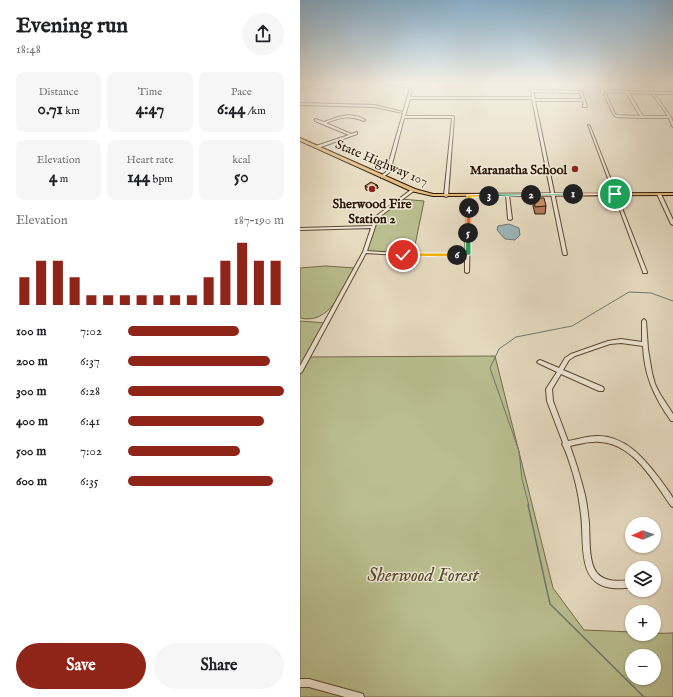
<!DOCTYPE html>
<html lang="en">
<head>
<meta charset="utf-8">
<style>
  body { margin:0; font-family:"IM FELL English",serif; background:#f6f6f6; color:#202124; height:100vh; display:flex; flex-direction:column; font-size:15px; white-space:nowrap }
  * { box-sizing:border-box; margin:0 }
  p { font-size:13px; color:#757577 }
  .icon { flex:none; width:22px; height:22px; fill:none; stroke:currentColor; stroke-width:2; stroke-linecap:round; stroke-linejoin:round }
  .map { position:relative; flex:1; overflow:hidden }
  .panel { display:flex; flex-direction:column; background:#fff; width:300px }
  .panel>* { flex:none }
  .needle { width:26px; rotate:268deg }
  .fabs { position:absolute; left:325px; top:517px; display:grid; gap:8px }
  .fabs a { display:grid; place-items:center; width:36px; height:36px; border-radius:50%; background:#fff; box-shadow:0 1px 3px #0004; font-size:20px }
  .pin { position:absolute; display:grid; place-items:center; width:34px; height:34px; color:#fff; margin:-17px; border:2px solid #fff; border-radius:50%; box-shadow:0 1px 4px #0007 }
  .km { position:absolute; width:20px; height:20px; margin:-10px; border-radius:50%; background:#222; color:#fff; font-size:11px; line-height:20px; text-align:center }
  .round { display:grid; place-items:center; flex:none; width:42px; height:42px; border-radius:21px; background:#f6f6f6 }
  .overview { display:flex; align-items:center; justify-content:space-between; height:68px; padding:0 16px }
  h1 { font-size:22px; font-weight:700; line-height:30px }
  .metrics { display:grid; grid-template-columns:repeat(3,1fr); gap:6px; height:68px; padding:4px 16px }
  .metrics div { display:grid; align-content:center; border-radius:8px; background:#f6f6f6; text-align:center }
  .metrics b { font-size:17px; font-weight:700 }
  .metrics small { font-size:11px; font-weight:400 }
  .metrics p { font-size:11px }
  .chart { height:112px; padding:8px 16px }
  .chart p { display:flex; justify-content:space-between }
  .chart svg { width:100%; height:72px; margin-top:4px; stroke:#8f2418; stroke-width:6 }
  .action { display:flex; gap:8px; margin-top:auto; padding:8px 16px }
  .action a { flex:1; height:46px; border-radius:24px; background:#8f2418; color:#fff; font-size:16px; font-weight:700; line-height:46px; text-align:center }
  .action a+a { background:#f6f6f6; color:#202124 }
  ul { padding:0 16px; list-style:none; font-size:13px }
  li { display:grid; grid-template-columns:64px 48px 1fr; align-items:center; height:30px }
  li i { height:10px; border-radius:5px; background:#8f2418 }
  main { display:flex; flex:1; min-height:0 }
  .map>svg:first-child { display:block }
</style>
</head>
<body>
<main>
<section class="panel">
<div class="overview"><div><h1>Evening run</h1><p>18:48</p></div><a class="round"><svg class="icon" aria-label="share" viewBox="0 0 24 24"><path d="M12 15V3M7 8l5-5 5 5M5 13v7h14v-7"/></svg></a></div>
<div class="metrics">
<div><p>Distance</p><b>0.71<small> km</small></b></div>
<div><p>Time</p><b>4:47</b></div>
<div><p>Pace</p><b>6:44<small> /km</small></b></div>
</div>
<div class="metrics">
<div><p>Elevation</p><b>4<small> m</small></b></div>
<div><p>Heart rate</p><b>144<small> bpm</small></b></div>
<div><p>kcal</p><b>50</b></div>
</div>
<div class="chart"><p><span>Elevation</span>187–190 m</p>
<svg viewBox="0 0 160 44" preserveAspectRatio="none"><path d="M5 44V27M15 44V17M25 44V17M35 44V27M45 44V38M55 44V38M65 44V38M75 44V38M85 44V38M95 44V38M105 44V38M115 44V27M125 44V17M135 44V6M145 44V17M155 44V17"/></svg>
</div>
<ul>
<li><b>100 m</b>7:02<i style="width:71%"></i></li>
<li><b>200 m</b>6:37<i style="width:91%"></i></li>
<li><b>300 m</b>6:28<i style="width:100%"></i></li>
<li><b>400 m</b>6:41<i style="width:87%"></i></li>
<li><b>500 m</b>7:02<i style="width:72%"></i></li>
<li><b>600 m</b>6:35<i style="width:93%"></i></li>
</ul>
<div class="action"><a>Save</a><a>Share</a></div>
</section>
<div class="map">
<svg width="373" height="697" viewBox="0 0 373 697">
  <rect width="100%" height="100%" fill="#e7dcc2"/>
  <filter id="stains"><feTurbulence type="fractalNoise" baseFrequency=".005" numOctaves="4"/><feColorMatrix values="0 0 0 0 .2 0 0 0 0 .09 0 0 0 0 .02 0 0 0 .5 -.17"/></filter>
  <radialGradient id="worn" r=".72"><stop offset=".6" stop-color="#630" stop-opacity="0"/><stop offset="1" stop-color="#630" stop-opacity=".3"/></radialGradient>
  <path fill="#babf90" stroke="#736a48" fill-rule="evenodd" d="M 101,199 L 124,201 L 113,255 L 65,252 L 76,218 Z
    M 26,266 L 55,268 C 42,290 30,325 0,318 L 0,268 Z
    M 0,321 L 26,323 L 8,357 L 195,356 L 253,588 L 284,630 L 332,632 L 332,634 L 373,633 L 373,697 L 0,697 ZM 332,656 L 354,656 L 354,678 L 332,678 Z"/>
  <path fill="#9bb9be" stroke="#6f7872" d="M 209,224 L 219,228 L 220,235 L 215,240 L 205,239 L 197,230 L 198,226 Z"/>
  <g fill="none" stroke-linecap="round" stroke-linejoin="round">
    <path stroke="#6f7872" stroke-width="1" d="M 229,506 L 222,479 L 219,451 L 190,368 L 199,349 L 216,337 L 272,326 L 329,292 L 351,293 L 373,301"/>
    <path stroke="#6f7872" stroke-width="1.5" d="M 228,505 L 250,604 L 344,697"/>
    <defs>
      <path id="minor" d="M 20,83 L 25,83 L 0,88 L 0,86 Z
        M 77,83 L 107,85 L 112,89 L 110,97 L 232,97 L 229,83 L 231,83 L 233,90 L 278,91 L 282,92 L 285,100 L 287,107 L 283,107 L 283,105 L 284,105 L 283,101 L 235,101 L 267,254 L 266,255 L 264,255 L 263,254 L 232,99 L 110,99 L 106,113 L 105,116 L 153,116 L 154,117 L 148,196 L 146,197 L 144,196 L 152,118 L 104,118 L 90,172 L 82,178 L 81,178 L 81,176 L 86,172 L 103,113 L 74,107 L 0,105 L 0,103 L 74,105 L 103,112 L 110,89 L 106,87 ZM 233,92 L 278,93 L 280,93 L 282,99 L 235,99 Z
        M 345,83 L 347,83 L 355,92 L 373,92 L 373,94 L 354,94 Z
        M 310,90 L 353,92 L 371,117 L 373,122 L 373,127 L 372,126 L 369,118 L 342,118 L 316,117 L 313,114 L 304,94 ZM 310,92 L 326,93 L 340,116 L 318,115 L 315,114 L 306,94 ZM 329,93 L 352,94 L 368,116 L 343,116 Z
        M 49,115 L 60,117 L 65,120 L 64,121 C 50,115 40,117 26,123 L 51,134 L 57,132 L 57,134 L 18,148 L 16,148 L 16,146 L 49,135 L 15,121 L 15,119 L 24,122 L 38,117 Z
        M 288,125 L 290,126 L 347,272 L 347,273 L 343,273 L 343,272 Z
        M 112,189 L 115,190 L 78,218 L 67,251 L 113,254 L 165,254 L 167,196 L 169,195 L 171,196 L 169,272 L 167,273 L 165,272 L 165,256 L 113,256 L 66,253 L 2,372 L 0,373 L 0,366 L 63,252 L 71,228 L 0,230 L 0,228 L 72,226 L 75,217 Z
        M 358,193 L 361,194 L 373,220 L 373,225 L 371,224 L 357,194 Z
        M 206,194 L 209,195 L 212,219 L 210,220 L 208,219 Z
        M 344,319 L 346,321 L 348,349 L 352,373 L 355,384 L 360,394 L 373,414 L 373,421 L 371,421 C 354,397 344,375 343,346 L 321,343 L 310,344 L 275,356 L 269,360 L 263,370 L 303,387 L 304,389 L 303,391 L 299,391 L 261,374 L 252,389 L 253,401 L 268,441 C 278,439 288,436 298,436 C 325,436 344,458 359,478 C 362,482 371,494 373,498 C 373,500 373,505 373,507 L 371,506 C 354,482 334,444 300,442 C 290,441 279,444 270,446 C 276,462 281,479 285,495 C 287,504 288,514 289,523 C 290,537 288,562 297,573 C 306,583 320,581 332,580 L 332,588 C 320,588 306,590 296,582 C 279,570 284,534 281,515 C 279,496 275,478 269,461 C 267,455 265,449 262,444 L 263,443 L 247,401 L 246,389 L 257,372 L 238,363 L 237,362 L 238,361 L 240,360 L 259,368 L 265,358 L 271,354 L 308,341 L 321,339 L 342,342 L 342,321 Z
        M 0,679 L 9,679 L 60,693 L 63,694 L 64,697 L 45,697 L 9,687 L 0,687 Z"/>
      <path id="major" d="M 0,138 L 115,189 L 133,194 L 373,193 L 373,195 L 133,196 L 111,191 L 0,141 Z"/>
    </defs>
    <use href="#minor" stroke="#5b4830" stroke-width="2"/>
    <use href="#major" stroke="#2c1600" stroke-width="2"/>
    <use href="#minor" fill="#efe8d7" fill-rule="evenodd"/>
    <use href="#major" fill="#e4be81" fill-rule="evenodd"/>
  </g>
  <path fill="#b07a5d" stroke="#2c1600" d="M 77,185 L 78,188 L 70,191 L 66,190 L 65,186 Z
    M 234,198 L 246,206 L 245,214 L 235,214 L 233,206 Z"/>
  <path fill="#90634c" stroke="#2c1600" d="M 77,185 L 78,188 L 70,191 L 69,188 Z"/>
  <path fill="#cd8e6c" stroke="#2c1600" d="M 71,182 L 77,185 L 69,188 L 65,186 Z
    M 234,198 L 244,198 L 246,206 L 235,207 Z"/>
  <linearGradient id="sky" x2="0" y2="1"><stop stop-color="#89b6d7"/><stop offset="0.46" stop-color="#f4efe4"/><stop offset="1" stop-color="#f4efe4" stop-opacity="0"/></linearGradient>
  <rect width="373" height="181" fill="url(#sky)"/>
  <path fill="#f0652b" stroke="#fff" d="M 273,193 L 315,193 L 318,194 L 272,195 Z"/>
  <path fill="#22a559" stroke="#fff" d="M 273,193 L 275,195 L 229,195 L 231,194 Z"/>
  <path fill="#22a559" stroke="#fff" d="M 189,194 L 231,194 L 234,195 L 188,197 Z"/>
  <path fill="#f5b400" stroke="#fff" d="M 189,194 L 191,197 L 171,197 L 171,208 L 169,209 L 166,208 L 167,195 Z"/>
  <path fill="#f0652b" stroke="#fff" d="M 169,206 L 171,208 L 171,233 L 168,234 L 166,233 L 166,208 Z"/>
  <path fill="#22a559" stroke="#fff" d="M 168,231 L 171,233 L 171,255 L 155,256 L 155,254 L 165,253 L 166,233 Z"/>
  <path fill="#f5b400" stroke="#fff" d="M 103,253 L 157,253 L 160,255 L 157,257 L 101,256 Z"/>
  <g fill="#8f2418" stroke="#efe8d7" stroke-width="1.5">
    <circle cx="275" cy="169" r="4"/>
    <circle cx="72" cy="189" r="4"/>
  </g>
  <g text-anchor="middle" stroke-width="3" stroke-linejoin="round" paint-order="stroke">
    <g font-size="13" fill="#2c1600" stroke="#efe8d7">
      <text transform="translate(82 162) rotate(23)" y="5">State Highway 107</text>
    </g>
    <g font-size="13" font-weight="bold" fill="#2c1600" stroke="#efe8d7" text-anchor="end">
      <text x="267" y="174">Maranatha School</text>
      <text x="72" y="208" text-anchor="middle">Sherwood Fire<tspan x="72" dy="15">Station 2</tspan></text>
    </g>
    <g font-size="19" font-style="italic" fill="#57492b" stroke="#efe8d7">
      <text x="123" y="581">Sherwood Forest</text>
    </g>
  </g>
  <rect width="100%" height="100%" filter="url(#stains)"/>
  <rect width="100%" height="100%" fill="url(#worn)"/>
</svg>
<div class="fabs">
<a><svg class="needle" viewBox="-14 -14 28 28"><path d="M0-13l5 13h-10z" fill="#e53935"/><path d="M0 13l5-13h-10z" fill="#757577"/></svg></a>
<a><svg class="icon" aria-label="layers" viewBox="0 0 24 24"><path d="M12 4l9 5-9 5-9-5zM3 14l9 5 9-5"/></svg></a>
<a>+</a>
<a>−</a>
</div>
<div class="pin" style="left:315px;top:194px;background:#1e9e55"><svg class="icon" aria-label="arrive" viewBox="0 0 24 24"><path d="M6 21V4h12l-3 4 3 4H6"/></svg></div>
<div class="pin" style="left:103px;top:255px;background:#d93025"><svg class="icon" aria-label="check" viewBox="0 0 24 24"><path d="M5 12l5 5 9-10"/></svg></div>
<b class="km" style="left:273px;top:194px">1</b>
<b class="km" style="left:231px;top:195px">2</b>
<b class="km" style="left:189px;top:196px">3</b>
<b class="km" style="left:169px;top:208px">4</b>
<b class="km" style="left:168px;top:233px">5</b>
<b class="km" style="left:157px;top:255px">6</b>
</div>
</main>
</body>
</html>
